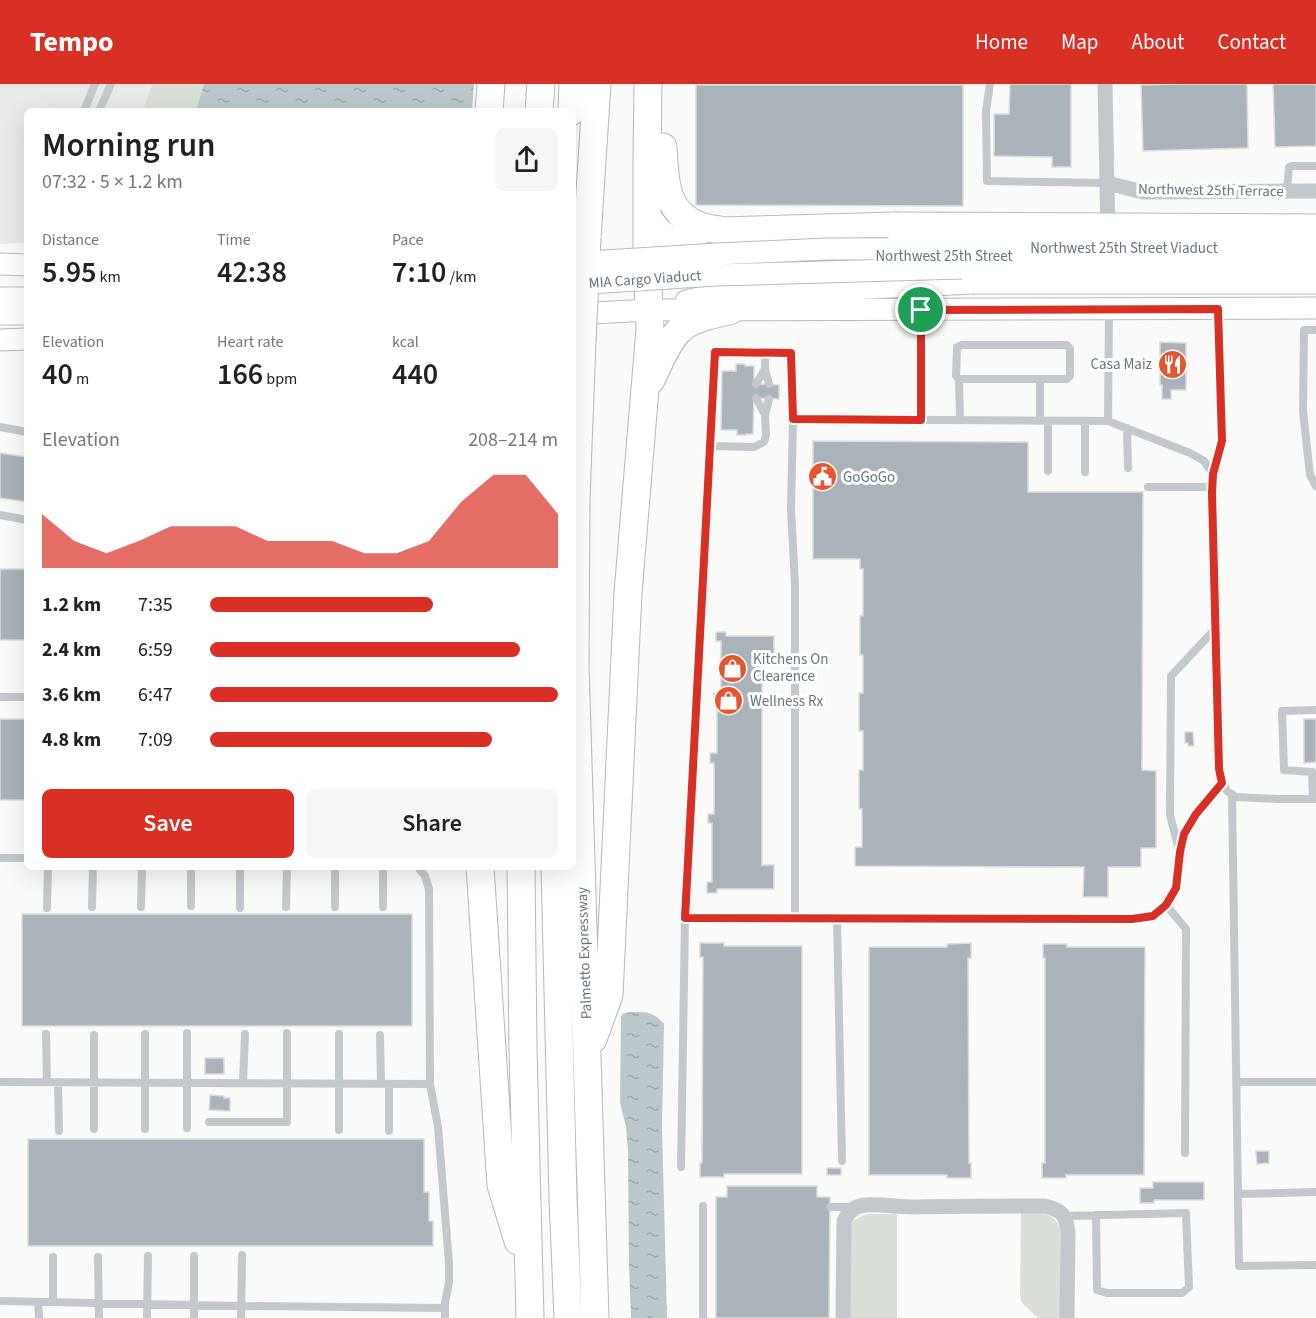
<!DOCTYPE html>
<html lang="en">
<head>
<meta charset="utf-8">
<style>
  body { margin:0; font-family:"Source Sans 3",sans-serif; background:#f6f6f6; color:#222; height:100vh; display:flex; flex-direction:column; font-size:22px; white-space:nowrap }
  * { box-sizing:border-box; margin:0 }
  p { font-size:20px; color:#767676 }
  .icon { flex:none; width:33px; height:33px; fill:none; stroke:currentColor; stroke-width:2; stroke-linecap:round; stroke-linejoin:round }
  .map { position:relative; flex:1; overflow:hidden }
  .panel { position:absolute; left:24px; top:24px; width:552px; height:762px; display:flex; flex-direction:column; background:#fff; border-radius:9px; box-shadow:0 6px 24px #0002 }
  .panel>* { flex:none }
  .pin { position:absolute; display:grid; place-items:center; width:51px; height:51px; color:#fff; margin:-26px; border:3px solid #fff; border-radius:50%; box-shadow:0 2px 6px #0007 }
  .round { display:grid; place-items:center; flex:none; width:63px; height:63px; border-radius:9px; background:#f6f6f6 }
  .head { display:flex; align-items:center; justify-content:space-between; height:102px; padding:0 18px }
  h1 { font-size:33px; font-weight:600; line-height:45px }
  .figures { display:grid; grid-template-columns:repeat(3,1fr); gap:9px; height:102px; padding:6px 18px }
  .figures div { display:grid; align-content:center }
  .figures b { font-size:30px; font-weight:600 }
  .figures small { font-size:16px; font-weight:400 }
  .figures p { font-size:16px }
  .chart { height:168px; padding:12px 18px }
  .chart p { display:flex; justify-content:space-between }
  .chart svg { width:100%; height:108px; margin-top:6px; fill:#d93025; opacity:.7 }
  .primary-button { display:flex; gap:12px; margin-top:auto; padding:12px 18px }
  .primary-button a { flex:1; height:69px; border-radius:9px; background:#d93025; color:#fff; font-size:24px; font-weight:600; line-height:69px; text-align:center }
  .primary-button a+a { background:#f6f6f6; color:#222 }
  ul { padding:0 18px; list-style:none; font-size:20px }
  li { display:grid; grid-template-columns:96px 72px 1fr; align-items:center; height:45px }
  li i { height:15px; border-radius:8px; background:#d93025 }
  header { display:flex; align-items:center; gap:36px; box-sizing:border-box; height:84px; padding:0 30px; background:#d93025; color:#fff }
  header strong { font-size:28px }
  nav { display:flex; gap:33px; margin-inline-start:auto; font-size:21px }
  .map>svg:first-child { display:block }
</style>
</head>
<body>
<header>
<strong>Tempo</strong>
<nav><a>Home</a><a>Map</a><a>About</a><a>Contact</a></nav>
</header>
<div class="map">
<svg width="1316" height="1234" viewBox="0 0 1316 1234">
  <defs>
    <pattern id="water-ripples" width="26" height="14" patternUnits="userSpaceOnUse" patternTransform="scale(1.5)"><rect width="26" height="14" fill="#bbc7cb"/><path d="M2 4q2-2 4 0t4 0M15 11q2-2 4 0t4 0" fill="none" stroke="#9ca6aa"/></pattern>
  </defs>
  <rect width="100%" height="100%" fill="#fafaf8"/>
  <path fill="#e8e9e9" d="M 0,0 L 152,0 L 144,23 L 141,27 L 27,27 L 27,159 L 0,160 Z"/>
  <path fill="#dadfd7" d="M 152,0 L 204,0 L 196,26 L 193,27 L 141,27 L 144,23 Z
    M 1021,1129 C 1038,1129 1052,1125 1060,1144 L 1060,1234 L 1038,1234 L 1025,1222 L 1021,1217 L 1020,1211 Z
    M 866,1130 L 897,1130 L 897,1234 L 850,1234 L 850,1142 L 854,1136 Z"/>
  <path fill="url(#water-ripples)" d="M 204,0 L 474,0 L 472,27 L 193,27 L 196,26 Z
    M 633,928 C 648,928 653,928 664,940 L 662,1043 L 667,1234 L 631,1234 L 629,1182 L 628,1067 L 626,1043 L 620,1019 L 621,932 L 624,929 Z"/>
  <path fill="#aab3b9" stroke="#dcdcda" stroke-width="1.5" d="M 1010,0 L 1071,0 L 1071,83 L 1052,83 L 1052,73 L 994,72 L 994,30 L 1009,30 Z
    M 1182,0 L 1247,0 L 1248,64 L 1143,67 L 1141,1 Z
    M 1273,0 L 1316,0 L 1316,62 L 1275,63 Z
    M 696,1 L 963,1 L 963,122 L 696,121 Z
    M 1160,258 L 1186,259 L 1186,306 L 1171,306 L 1171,315 L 1162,315 L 1162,301 L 1160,301 Z
    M 736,280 L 745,280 L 745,282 L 754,282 L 754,300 L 779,301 L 779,315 L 754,314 L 753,350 L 746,350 L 746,351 L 737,351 L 737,346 L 721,346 L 722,287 L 736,287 Z
    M 813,357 L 1028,358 L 1028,408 L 1143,408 L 1142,686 L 1156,687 L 1156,764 L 1141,764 L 1141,783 L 1108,783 L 1108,813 L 1083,813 L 1084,783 L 855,782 L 855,763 L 862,763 L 862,725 L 859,725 L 859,686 L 863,686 L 863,647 L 859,647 L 859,609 L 863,609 L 863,571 L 860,571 L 860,532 L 863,532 L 863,485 L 860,485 L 860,475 L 813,475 Z
    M 0,369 L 27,373 L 27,418 L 0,414 Z
    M 0,485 L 27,485 L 27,556 L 0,556 Z
    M 716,548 L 726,548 L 726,552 L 774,552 L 774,576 L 762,576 L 762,781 L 774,781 L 774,805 L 717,805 L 717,809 L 707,809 L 707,798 L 712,798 L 712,739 L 708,739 L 708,730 L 714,730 L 714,679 L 710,679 L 710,669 L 717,669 L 717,619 L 714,619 L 714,609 L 721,609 L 721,557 L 716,557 Z
    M 0,635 L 27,635 L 27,716 L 0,716 Z
    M 1304,635 L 1316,635 L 1316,678 L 1304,679 Z
    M 1185,648 L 1193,648 L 1194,662 L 1188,662 L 1188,659 L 1185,659 Z
    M 22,830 L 412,830 L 412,942 L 22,942 Z
    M 700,859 L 724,859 L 724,862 L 802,862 L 802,1090 L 724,1090 L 724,1093 L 700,1093 L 700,1079 L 702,1079 L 703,873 L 700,873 Z
    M 971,859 L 971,874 L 968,874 L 969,1079 L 971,1079 L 971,1094 L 947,1094 L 947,1091 L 869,1091 L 869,863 L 947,863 L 947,860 Z
    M 1043,860 L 1067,860 L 1067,863 L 1145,863 L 1144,1091 L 1066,1091 L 1066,1094 L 1042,1094 L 1042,1079 L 1045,1079 L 1045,874 L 1043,874 Z
    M 205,974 L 224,974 L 224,990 L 205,990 Z
    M 210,1011 L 224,1012 L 224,1014 L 230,1014 L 230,1027 L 209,1026 Z
    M 28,1055 L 424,1055 L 424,1108 L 429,1108 L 429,1137 L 433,1137 L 433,1162 L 28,1162 Z
    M 1256,1067 L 1269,1067 L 1269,1079 L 1257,1080 Z
    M 827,1084 L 841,1084 L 841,1091 L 827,1091 Z
    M 1153,1098 L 1204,1098 L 1204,1116 L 1154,1116 L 1154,1119 L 1140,1119 L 1140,1104 L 1153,1104 Z
    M 727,1102 L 817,1102 L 817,1113 L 830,1113 L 829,1234 L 716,1234 L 716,1113 L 727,1113 Z"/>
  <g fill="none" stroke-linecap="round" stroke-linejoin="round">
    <defs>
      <path id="secondary" d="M 0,180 L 27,181
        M 0,214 L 27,214
        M 686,217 L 707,212 L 972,199
        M 0,230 L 27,230
        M 573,230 L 650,226 L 1316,224
        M 0,256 L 27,255"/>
      <path id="motorway" d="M 489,27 L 491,0
        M 539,27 L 541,0
        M 572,27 L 573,0
        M 663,63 C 665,95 664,129 700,142 C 707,145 716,145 723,147 L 895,142
        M 647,133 L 657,146 L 671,157 L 713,176
        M 587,154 L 597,0
        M 582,257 L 576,414 L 575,581 L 595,1234
        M 651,296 C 659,280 668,255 682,244 C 694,233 715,231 731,226
        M 480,783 L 501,1101 L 518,1157
        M 521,783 L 523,965 L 530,1234
        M 555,783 L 563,1114 L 568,1234
        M 593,955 L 609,911 L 628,509 L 650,245 L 647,179 L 647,77 L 648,0"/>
    </defs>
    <use href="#secondary" stroke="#b3babf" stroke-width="23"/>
    <use href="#motorway" stroke="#b4b9bd" stroke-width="29"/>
    <path stroke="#c3c8cc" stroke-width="8" d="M 990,0 L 986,27 L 987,97 L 1107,99
      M 84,27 L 95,0
      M 99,27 L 111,0
      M 1287,107 L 1289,83 L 1292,82 L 1316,82
      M 921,227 L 921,336
      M 1316,246 L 1304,246 L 1303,327 L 1310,391 L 1316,402
      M 765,269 L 765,285 L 769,300
      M 959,295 L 960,336
      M 1040,295 L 959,295 L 956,292 L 957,263 L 962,261 L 1067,261 L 1070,265 L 1070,292 L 1067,295 L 1040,295 L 1040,337
      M 756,300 L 765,285
      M 756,314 L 765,331
      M 793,335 L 1108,337 L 1190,369 L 1204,377 L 1213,390 L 1219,685 L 1223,699 L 1227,707 L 1236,713 L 1280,715 L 1316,715
      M 1048,337 L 1048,387
      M 1108,337 L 1109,226
      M 0,343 L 27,348
      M 1127,344 L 1128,384
      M 710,362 L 754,363 L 764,358 L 766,351 L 765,331 L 769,315
      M 1085,388 L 1085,337
      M 1213,390 L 1222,357 L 1218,225
      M 1148,403 L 1213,403
      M 0,431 L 27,436
      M 0,613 L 27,613
      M 1232,710 L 1239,1182 L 1316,1181
      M 1313,715 L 1312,688 L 1284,686 L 1282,627 L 1316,626
      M 1179,766 L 1170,731 L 1171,592 L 1216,544
      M 0,774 L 27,774
      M 240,783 L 240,824
      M 335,783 L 335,823
      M 418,783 L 425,792 L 429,805 L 430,1000 L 438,1043 L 449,1179 L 449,1198 L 445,1219 L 445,1234
      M 1166,821 L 1186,845 L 1185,1069
      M 191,822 L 191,783
      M 92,823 L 93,783
      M 141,823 L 142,783
      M 286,823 L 287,783
      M 383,823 L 383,783
      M 47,824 L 48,783
      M 685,834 L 1132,835 L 1153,832 L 1166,821 L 1176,804 L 1180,768 L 1184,750 L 1195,731 L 1223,699
      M 837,835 L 842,1077
      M 187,949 L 187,1044
      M 46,950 L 47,998
      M 145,950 L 145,1045
      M 339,950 L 339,1046
      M 94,951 L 94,1045
      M 380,951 L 381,1000
      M 0,998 L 430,1000
      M 58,998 L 59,1047
      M 1237,998 L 1316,998
      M 243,999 L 245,950
      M 389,1000 L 389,1047
      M 209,1038 L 287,1038 L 287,949
      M 681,1083 L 685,834 L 715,268 L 791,269 L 793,335 L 791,425 L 795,501 L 795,835
      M 1238,1110 L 1316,1108
      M 830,1123 L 855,1123
      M 1064,1132 L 1186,1129 L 1189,1203 L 1182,1209 L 1107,1209 L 1097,1206 L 1096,1131
      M 53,1173 L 53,1218
      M 98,1173 L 99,1234
      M 0,1217 L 242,1222 L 445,1224
      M 38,1218 L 39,1234
      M 147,1234 L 148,1172
      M 194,1234 L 194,1172
      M 241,1234 L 242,1171
      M 703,1234 L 703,1122"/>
    <path stroke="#c3c8cc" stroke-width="15" d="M 1105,0 L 1108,150
      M 1107,99 L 1143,108 L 1316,107
      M 843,1234 L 844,1137 C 848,1128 855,1122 865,1121 C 880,1120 900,1123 916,1123 C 959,1122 1002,1122 1045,1122 C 1062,1126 1066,1131 1068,1148 L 1067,1234"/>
    <use href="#secondary" stroke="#fff" stroke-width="21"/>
    <use href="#motorway" stroke="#fff" stroke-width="27"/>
    <defs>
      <path id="secondary-bridge" d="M 573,179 L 717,170 L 826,165 L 1316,163
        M 972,199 L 1316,199
        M 573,200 L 717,191 L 962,184 L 1316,184"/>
      <path id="motorway-bridge" d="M 895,142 L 1316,144
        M 582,257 L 587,154"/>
    </defs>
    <use href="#secondary-bridge" stroke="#b3babf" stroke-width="23" stroke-linecap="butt"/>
    <use href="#motorway-bridge" stroke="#b4b9bd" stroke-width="29" stroke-linecap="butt"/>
    <use href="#secondary-bridge" stroke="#fff" stroke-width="21"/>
    <use href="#motorway-bridge" stroke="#fff" stroke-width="27"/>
  </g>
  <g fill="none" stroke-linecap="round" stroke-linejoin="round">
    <defs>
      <path id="route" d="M 1218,225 L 1222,357 L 1213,390 L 1212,409 L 1219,685 L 1222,699 L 1196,730 L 1184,750 L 1180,768 L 1176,804 L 1166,821 L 1153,832 L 1132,835 L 685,834 L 715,268 L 791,269 L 793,335 L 921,336 L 921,226 Z"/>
    </defs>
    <use href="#route" stroke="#fff" stroke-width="12"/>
    <use href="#route" stroke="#d93025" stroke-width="8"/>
  </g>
  <defs>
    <symbol id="restaurant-disc" viewBox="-11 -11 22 22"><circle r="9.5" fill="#e4572e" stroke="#fff"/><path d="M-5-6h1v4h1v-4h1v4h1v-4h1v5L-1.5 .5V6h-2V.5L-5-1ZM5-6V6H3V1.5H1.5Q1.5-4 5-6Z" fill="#fff"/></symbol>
    <symbol id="civic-disc" viewBox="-11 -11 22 22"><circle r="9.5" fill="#e4572e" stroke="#fff"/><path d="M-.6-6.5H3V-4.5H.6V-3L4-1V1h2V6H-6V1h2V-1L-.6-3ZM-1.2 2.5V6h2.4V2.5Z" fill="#fff"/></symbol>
    <symbol id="shop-disc" viewBox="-11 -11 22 22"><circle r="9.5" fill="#e4572e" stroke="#fff"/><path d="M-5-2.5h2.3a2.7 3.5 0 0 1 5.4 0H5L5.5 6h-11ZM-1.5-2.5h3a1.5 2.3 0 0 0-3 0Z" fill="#fff"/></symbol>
  </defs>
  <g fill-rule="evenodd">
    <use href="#restaurant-disc" x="1156" y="264" width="33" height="33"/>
    <use href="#civic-disc" x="806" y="376" width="33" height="33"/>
    <use href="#shop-disc" x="716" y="568" width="33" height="33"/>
    <use href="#shop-disc" x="712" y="600" width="33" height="33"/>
  </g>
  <g text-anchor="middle" stroke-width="6" stroke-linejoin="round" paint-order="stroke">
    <g font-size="15" fill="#657683" stroke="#fff">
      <text transform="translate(1211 106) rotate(1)" y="5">Northwest 25th Terrace</text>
      <text x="1124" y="169">Northwest 25th Street Viaduct</text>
      <text x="944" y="177">Northwest 25th Street</text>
      <text transform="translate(645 195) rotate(-4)" y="5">MIA Cargo Viaduct</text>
      <text transform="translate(584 869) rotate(-92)" y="5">Palmetto Expressway</text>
    </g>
    <g font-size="15" fill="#657683" stroke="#fff" text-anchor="start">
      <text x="1152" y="285" text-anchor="end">Casa Maiz</text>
      <text x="843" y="398">GoGoGo</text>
      <text x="753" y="580">Kitchens On<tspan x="753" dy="17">Clearence</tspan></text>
      <text x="750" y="622">Wellness Rx</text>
    </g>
  </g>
</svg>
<div class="pin" style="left:921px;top:226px;background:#1e9e55"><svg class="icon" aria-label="arrive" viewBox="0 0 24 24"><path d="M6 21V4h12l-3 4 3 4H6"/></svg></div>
<section class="panel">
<div class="head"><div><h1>Morning run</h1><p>07:32 · 5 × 1.2 km</p></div><a class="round"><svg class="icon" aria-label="share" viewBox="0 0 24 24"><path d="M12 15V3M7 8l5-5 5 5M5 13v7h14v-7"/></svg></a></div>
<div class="figures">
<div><p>Distance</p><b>5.95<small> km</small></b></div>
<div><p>Time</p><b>42:38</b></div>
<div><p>Pace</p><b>7:10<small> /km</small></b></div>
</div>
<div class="figures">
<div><p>Elevation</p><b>40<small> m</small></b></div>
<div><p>Heart rate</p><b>166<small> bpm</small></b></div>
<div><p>kcal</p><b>440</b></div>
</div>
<div class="chart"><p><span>Elevation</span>208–214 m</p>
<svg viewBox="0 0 160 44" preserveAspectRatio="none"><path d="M0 44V22L10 33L20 38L30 33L40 27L50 27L60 27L70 33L80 33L90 33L100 38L110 38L120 33L130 17L140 6L150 6L160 22V44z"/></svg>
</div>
<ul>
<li><b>1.2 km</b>7:35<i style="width:64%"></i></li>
<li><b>2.4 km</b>6:59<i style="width:89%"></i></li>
<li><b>3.6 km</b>6:47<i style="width:100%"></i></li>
<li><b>4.8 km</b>7:09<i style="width:81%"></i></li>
</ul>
<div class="primary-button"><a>Save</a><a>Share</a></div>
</section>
</div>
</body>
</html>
